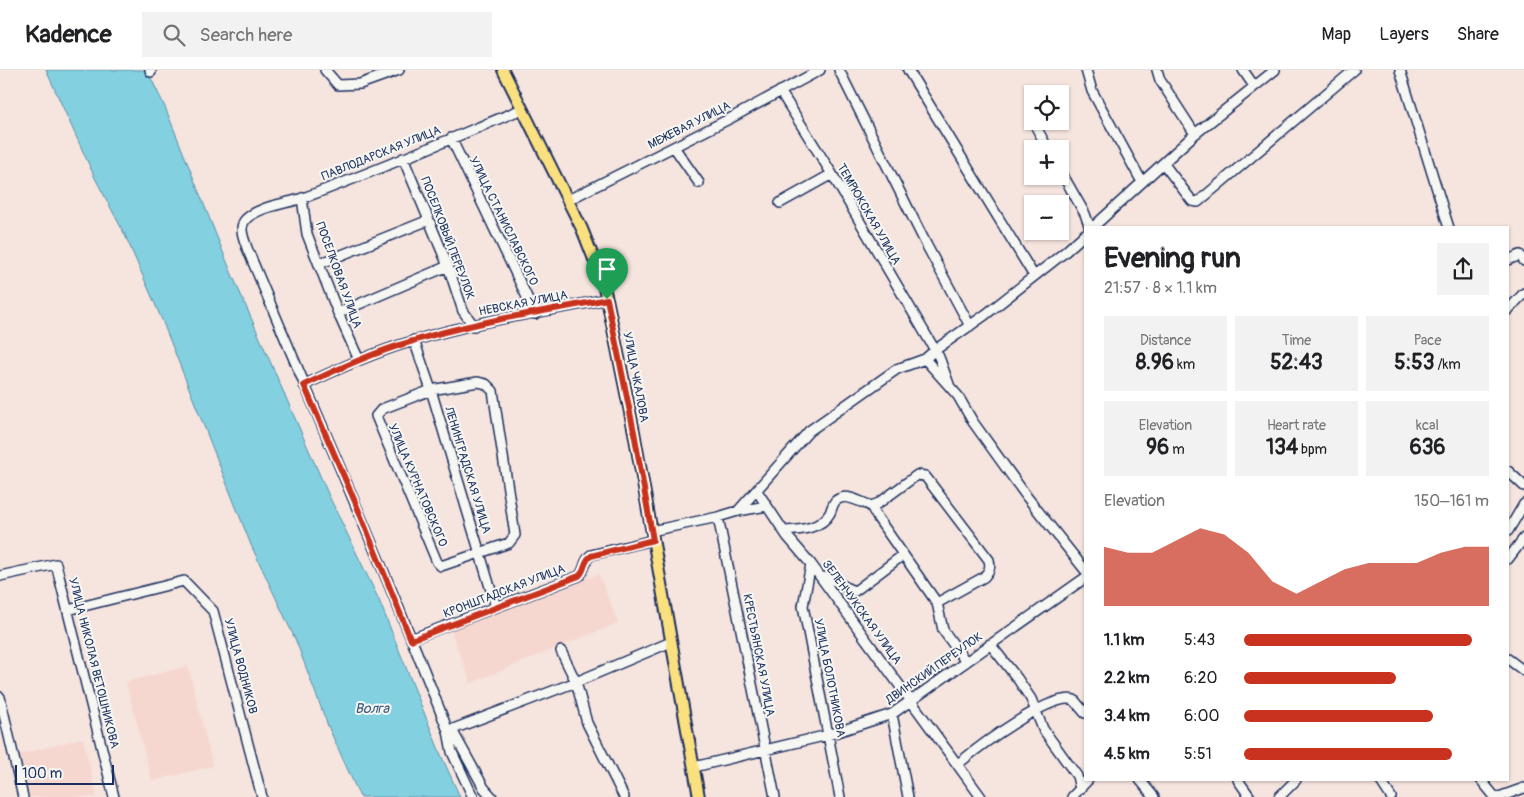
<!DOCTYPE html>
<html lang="en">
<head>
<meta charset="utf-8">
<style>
  body { margin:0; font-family:Pangolin,sans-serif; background:#f2f2f2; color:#202124; height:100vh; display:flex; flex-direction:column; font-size:19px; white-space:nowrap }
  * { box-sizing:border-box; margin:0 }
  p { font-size:16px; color:#757577 }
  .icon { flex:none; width:28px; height:28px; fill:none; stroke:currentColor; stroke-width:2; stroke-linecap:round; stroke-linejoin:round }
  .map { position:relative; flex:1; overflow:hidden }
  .sheet { position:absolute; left:1084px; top:156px; width:425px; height:555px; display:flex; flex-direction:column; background:#fff; border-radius:0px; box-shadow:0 1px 4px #0004 }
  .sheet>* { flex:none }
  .controls { position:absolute; left:1024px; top:15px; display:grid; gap:10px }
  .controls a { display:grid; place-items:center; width:45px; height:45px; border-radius:0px; background:#fff; box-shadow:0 1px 4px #0004; font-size:25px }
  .scale { position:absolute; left:15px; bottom:12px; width:99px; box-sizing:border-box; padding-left:5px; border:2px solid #1b2f5e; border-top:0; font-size:14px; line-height:18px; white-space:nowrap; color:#1b2f5e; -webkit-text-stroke:4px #f6f6f2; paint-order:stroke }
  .pin { position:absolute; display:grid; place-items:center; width:42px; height:42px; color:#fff; margin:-51px -21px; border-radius:50% 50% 50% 0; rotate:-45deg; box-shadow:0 0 5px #0007 }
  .pin .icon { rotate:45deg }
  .round { display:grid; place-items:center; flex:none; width:52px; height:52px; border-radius:0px; background:#f2f2f2 }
  .head { display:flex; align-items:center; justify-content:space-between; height:85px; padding:0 20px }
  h1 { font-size:28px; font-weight:700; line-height:38px }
  .stats { display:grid; grid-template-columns:repeat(3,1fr); gap:8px; height:85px; padding:5px 20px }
  .stats div { display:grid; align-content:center; border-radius:0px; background:#f2f2f2; text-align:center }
  .stats b { font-size:21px; font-weight:700 }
  .stats small { font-size:14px; font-weight:400 }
  .stats p { font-size:14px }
  .chart { height:140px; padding:10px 20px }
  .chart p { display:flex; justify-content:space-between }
  .chart svg { width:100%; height:90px; margin-top:5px; fill:#c8321e; opacity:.7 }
  ul { padding:0 20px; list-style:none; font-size:16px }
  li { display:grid; grid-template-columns:80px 60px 1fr; align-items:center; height:38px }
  li i { height:12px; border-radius:6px; background:#c8321e }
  header { display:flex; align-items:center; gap:30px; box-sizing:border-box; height:70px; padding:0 25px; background:#fff; border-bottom:1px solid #e0e0e0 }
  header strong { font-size:24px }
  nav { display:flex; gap:28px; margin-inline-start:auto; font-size:18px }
  .search { width:350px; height:45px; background:#f2f2f2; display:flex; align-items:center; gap:12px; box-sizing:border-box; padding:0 18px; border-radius:0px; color:#757577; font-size:19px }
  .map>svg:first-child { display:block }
</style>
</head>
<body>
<header>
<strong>Kadence</strong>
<div class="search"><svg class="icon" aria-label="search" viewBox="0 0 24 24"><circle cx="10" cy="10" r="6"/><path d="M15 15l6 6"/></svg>Search here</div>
<nav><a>Map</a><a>Layers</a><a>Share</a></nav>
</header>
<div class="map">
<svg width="1524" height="727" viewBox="0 0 1524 727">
  <rect width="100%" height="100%" fill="#f6e4de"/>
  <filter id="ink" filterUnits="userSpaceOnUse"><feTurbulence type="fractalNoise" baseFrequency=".02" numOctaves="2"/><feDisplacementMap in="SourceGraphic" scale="10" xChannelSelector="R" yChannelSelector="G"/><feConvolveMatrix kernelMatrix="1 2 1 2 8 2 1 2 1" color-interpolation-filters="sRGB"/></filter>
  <g filter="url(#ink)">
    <path fill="#f6d7d0" d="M 599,504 L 618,553 L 471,613 L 450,559 Z
      M 188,596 L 213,696 L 152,711 L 126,612 Z
      M 83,668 L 97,727 L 24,727 L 14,686 Z"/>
    <path fill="#82d0e0" stroke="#5990ac" d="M 46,0 L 147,0 L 165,37 L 231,202 L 329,426 L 379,530 L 441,685 L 460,727 L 360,727 L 328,656 L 296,571 L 251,475 L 162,250 L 125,165 L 95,108 Z"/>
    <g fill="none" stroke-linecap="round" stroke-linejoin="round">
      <defs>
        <path id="minor" d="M 150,0 L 151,2
          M 325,0 L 338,15 L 360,14 L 399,0
          M 839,0 L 927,176 L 970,256
          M 908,0 L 1034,206
          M 1086,0 L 1092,21 L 1142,112
          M 1157,0 L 1160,10 L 1195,64
          M 1243,0 L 1254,16
          M 1400,0 L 1449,158
          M 780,21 L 832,104 L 939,287 L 950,317
          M 1036,57 L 1048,79
          M 451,68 L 535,244
          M 674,77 L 699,113
          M 403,88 L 448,196 L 463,241 L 474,256
          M 1163,93 L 1192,131 L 1198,132 L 1354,0
          M 1060,100 L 1085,144 L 1090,158
          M 302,128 L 307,164 L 338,243 L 359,290
          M 568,130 L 731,48 L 820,0
          M 780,133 L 832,104
          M 1092,158 L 1195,64 L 1275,0
          M 1508,190 L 1520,185 L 1524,191
          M 319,194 L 429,150
          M 1508,240 L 1524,223
          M 338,243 L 448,196
          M 414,270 L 431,320 L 496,537
          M 925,289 L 958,326 L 973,352 L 1027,427 L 1085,500
          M 478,312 L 486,314 L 493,321 L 515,465 L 509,473 L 441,496 L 437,492 L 376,346 L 382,339 L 431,320 Z
          M 304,315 C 340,298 375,282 413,271 C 476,251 543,242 607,229
          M 1508,401 L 1524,416
          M 757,421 L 787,466 L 811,494 L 981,727
          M 871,436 L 877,447 L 937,533 L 943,560 L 966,592
          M 738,441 L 767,436
          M 718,447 L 775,727
          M 651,461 L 718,447 L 738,441 L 809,361 L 897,299 L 925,289 L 935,280 L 985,245 L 1065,182 L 1085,164
          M 784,461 C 800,460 821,459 830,443 C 833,436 833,430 841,428 C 849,425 863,433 871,436 L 879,433 L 917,405 L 925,406 L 989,490 C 991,498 989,501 984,507 L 937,533
          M 1508,461 L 1524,434
          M 1508,489 L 1524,468
          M 811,494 L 803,536 L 840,727
          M 0,506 L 56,494 L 114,727
          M 821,507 L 830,508 L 849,519 L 855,521 L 903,485
          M 68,540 L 184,511 L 213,541 L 262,727
          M 411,569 L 579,506 C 586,500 583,491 591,485 L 653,470
          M 990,574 L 1017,608 L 1031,629 L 1043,659 L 1077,706 L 1080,719
          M 561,581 L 576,612 L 587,653 L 624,727
          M 1508,589 L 1524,601
          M 0,627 L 23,727
          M 892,644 L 908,727
          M 452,660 L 484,718 L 492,727
          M 448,661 L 576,612 L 671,572
          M 958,694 C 977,678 1051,622 1074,630 L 1085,643
          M 694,697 L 828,665 L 892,644 L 1085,508
          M 1140,710 L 1154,727
          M 1238,710 L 1250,727
          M 1380,710 L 1391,727
          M 1481,710 L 1495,727
          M 473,727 L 452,682 L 448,661 C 385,498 314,339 247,178 C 244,169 238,157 246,149 C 260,136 285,134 303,128 C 377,101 450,69 522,39
          M 1072,727 L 1088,710
          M 1279,727 L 1296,710
          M 1499,727 L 1524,718"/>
        <path id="major" d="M 503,0 L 582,159 L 601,207 L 607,229 L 634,362 L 699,727"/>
      </defs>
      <use href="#minor" stroke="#1b2f5e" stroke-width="12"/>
      <use href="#major" stroke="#1b2f5e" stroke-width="14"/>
      <use href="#minor" stroke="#f6f6f2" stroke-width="9"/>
      <use href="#major" stroke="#fbe080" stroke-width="10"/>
    </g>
  </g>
  <g fill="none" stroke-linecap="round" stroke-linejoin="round" filter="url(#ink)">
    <defs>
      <path id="route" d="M 607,229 L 634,362 L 653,470 L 591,486 C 583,491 586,500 579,506 L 411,570 L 356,434 L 304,315 C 340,298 375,282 413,271 C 476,251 543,242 607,229 Z"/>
    </defs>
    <use href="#route" stroke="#fff" stroke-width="10"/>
    <use href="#route" stroke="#c8321e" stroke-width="6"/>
  </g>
  <g text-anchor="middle" stroke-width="4" stroke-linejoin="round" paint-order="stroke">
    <g font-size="12" fill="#1b2f5e" stroke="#f6f6f2">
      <text transform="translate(689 55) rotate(-27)" y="4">МЕЖЕВАЯ УЛИЦА</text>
      <text transform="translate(381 83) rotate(-22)" y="4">ПАВЛОДАРСКАЯ УЛИЦА</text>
      <text transform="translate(869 144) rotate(60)" y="4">ТЕМРЮКСКАЯ УЛИЦА</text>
      <text transform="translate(504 151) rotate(64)" y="4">УЛИЦА СТАНИСЛАВСКОГО</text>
      <text transform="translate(448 168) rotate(69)" y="4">ПОСЕЛКОВЫЙ ПЕРЕУЛОК</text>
      <text transform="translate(339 205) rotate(70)" y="4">ПОСЕЛКОВАЯ УЛИЦА</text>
      <text transform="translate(523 233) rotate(-11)" y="4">НЕВСКАЯ УЛИЦА</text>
      <text transform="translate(636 307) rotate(79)" y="4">УЛИЦА ЧКАЛОВА</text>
      <text transform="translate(468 400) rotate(73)" y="4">ЛЕНИНГРАДСКАЯ УЛИЦА</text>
      <text transform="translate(418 415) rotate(67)" y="4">УЛИЦА КУРНАТОВСКОГО</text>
      <text transform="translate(504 521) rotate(-21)" y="4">КРОНШТАДСКАЯ УЛИЦА</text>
      <text transform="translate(862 542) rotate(54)" y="4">ЗЕЛЕНЧУКСКАЯ УЛИЦА</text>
      <text transform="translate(759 585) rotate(79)" y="4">КРЕСТЬЯНСКАЯ УЛИЦА</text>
      <text transform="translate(94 593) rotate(76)" y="4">УЛИЦА НИКОЛАЯ ВЕТОШНИКОВА</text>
      <text transform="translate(241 596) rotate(75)" y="4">УЛИЦА ВОДНИКОВ</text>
      <text transform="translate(934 598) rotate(-35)" y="4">ДВИНСКИЙ ПЕРЕУЛОК</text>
      <text transform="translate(830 608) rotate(79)" y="4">УЛИЦА БОЛОТНИКОВА</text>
    </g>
    <g font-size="14" font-style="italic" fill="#35577e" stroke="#f6f6f2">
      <text x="372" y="643">Волга</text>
    </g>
  </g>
</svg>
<div class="controls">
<a><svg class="icon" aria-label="locate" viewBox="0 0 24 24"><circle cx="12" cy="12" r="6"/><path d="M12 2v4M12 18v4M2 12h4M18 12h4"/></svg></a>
<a>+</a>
<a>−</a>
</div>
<div class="scale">100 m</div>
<div class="pin" style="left:607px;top:229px;background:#1e9e55"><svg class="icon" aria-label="arrive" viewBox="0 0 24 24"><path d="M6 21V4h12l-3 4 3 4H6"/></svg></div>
<section class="sheet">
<div class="head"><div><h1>Evening run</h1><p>21:57 · 8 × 1.1 km</p></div><a class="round"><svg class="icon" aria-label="share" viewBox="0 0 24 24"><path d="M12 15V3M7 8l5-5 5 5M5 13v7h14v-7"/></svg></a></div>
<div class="stats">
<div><p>Distance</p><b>8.96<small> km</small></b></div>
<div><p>Time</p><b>52:43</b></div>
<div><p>Pace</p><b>5:53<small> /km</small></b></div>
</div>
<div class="stats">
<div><p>Elevation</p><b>96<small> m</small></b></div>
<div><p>Heart rate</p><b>134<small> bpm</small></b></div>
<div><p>kcal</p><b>636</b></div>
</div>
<div class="chart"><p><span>Elevation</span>150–161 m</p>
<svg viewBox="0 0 160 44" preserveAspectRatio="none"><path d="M0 44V15L10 18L20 18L30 12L40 6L50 9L60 18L70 32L80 38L90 32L100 26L110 23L120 23L130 23L140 18L150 15L160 15V44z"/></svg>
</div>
<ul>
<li><b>1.1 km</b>5:43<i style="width:93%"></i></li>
<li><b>2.2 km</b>6:20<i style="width:62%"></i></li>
<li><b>3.4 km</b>6:00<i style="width:77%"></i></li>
<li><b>4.5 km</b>5:51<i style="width:85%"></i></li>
</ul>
</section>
</div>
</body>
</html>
